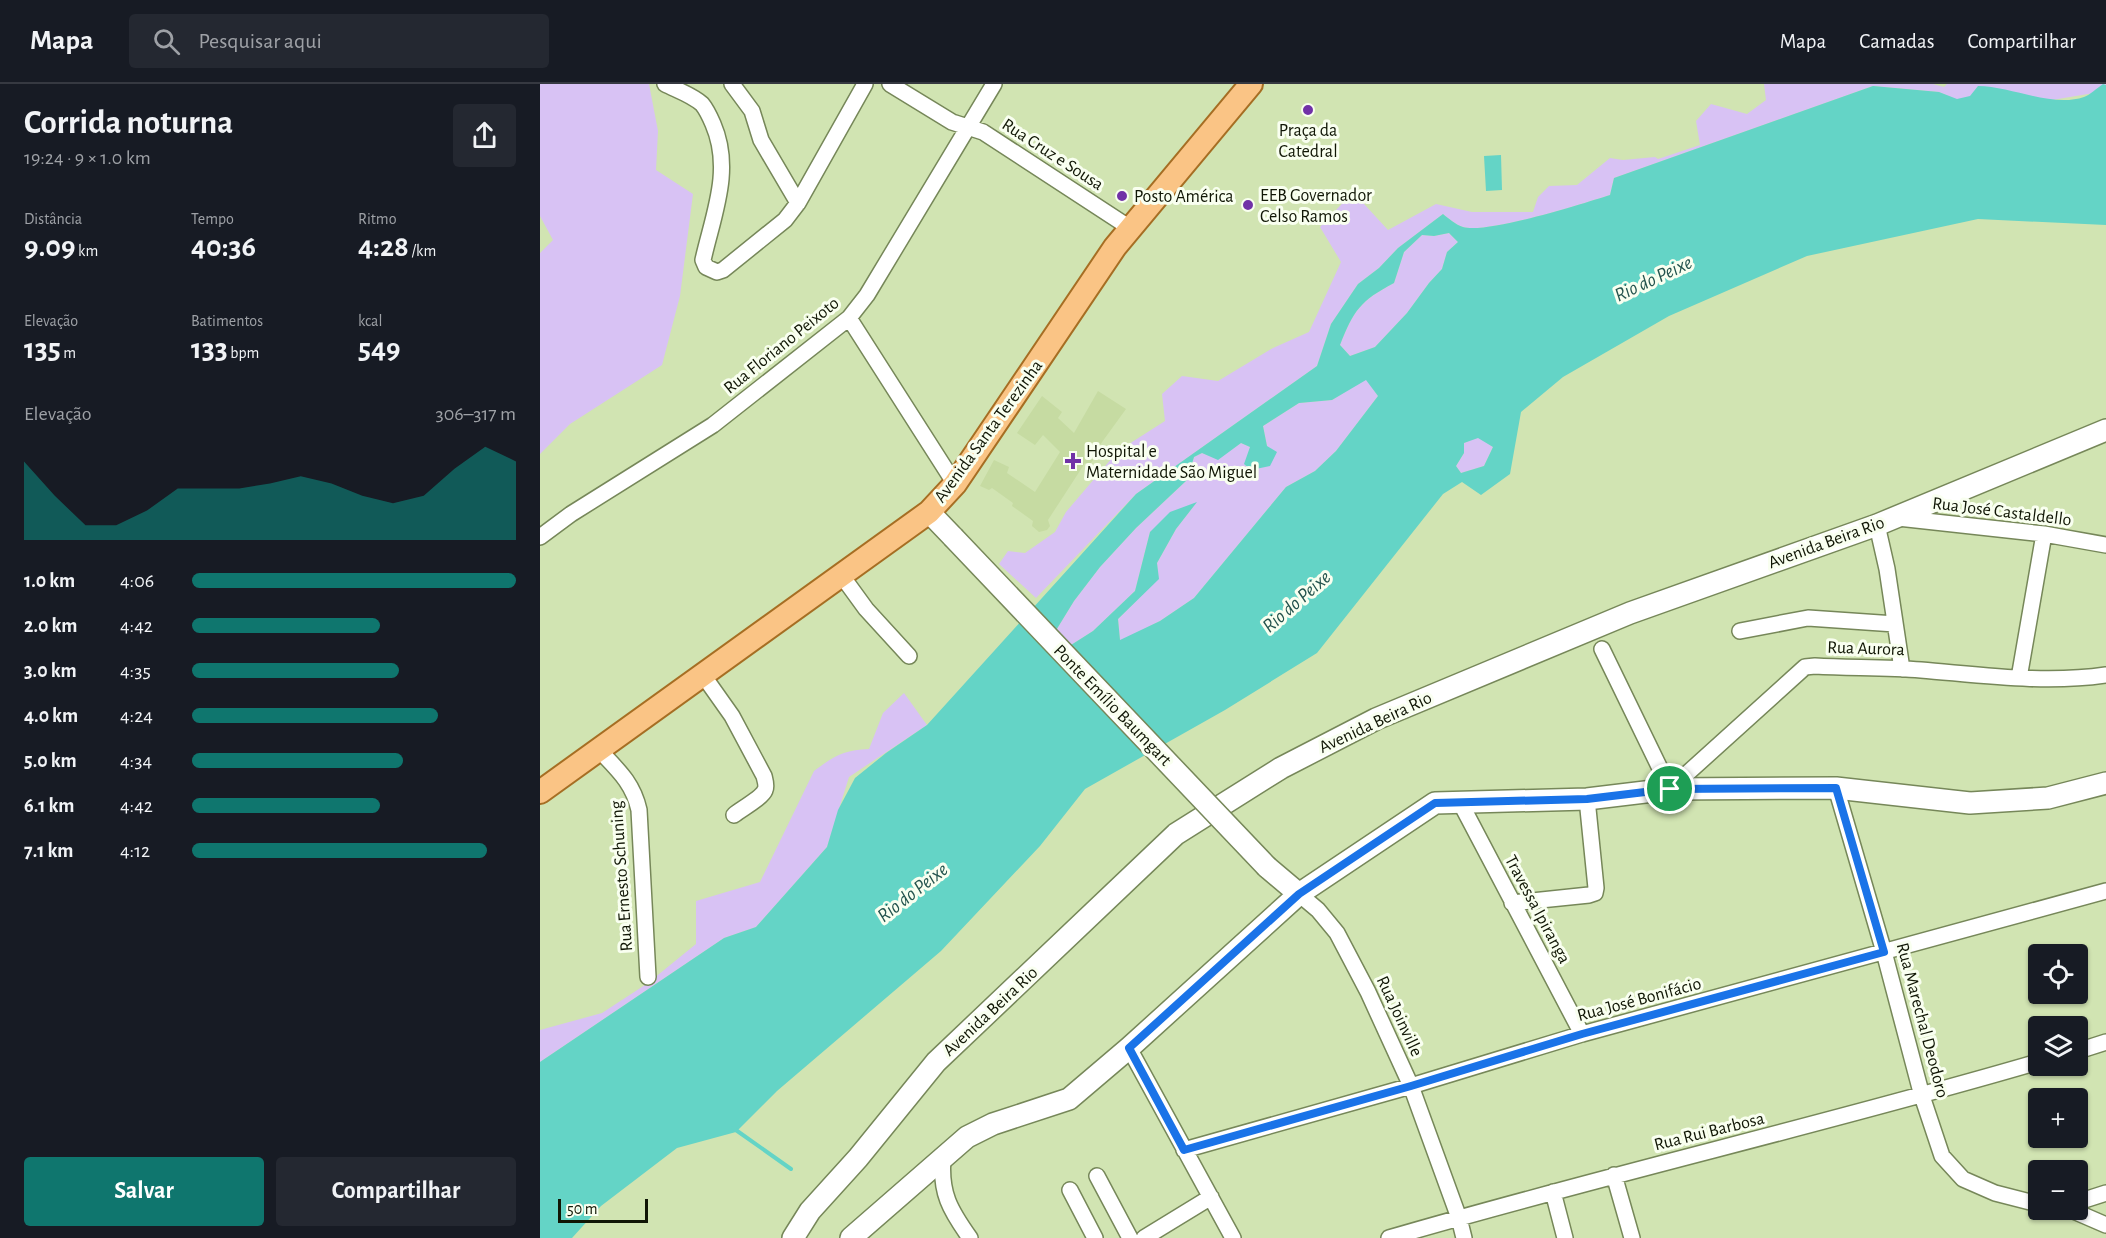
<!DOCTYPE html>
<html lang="pt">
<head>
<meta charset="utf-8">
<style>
  body { margin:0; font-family:"Alegreya Sans",sans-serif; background:#242831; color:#f1f3f6; height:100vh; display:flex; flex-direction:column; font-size:22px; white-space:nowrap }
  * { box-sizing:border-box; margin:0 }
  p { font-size:20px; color:#9ea1a6 }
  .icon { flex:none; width:33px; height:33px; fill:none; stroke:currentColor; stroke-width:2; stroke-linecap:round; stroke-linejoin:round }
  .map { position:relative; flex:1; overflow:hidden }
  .side { display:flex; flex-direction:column; background:#171b24; width:540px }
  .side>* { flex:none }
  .controls { position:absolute; left:1488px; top:860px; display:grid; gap:12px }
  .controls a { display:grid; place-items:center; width:60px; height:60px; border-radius:6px; background:#171b24; box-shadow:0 2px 4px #0004; font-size:30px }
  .scale { position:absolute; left:18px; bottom:15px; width:90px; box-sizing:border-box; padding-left:6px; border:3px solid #101605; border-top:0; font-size:16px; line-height:21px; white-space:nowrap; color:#101605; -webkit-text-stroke:4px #f9fff0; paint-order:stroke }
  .pin { position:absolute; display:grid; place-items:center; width:51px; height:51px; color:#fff; margin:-26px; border:3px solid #fff; border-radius:50%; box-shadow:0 2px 6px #0007 }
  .round { display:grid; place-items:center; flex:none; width:63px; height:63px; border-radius:6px; background:#242831 }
  .overview { display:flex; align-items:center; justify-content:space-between; height:102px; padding:0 24px }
  h1 { font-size:33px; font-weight:700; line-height:45px }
  .metrics { display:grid; grid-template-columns:repeat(3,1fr); gap:9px; height:102px; padding:6px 24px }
  .metrics div { display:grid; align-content:center }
  .metrics b { font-size:30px; font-weight:700 }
  .metrics small { font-size:16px; font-weight:400 }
  .metrics p { font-size:16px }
  .chart { height:168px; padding:12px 24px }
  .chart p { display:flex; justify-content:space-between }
  .chart svg { width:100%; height:108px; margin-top:6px; fill:#0f766e; opacity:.7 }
  .action { display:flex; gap:12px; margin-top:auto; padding:12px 24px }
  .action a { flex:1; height:69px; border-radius:6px; background:#0f766e; color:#fff; font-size:24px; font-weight:700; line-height:69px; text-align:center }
  .action a+a { background:#242831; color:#f1f3f6 }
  ul { padding:0 24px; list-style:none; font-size:20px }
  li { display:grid; grid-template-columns:96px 72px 1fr; align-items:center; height:45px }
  li i { height:15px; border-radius:8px; background:#0f766e }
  header { display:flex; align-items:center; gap:36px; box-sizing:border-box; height:84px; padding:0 30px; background:#171b24; border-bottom:2px solid #363941 }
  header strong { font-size:28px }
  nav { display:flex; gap:33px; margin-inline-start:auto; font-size:21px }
  .search { width:420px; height:54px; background:#242831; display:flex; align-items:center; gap:15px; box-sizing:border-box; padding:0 21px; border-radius:6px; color:#9ea1a6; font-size:22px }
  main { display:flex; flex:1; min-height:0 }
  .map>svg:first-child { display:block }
</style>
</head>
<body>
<header>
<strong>Mapa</strong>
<div class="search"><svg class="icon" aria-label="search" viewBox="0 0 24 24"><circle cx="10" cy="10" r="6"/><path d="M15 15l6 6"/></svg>Pesquisar aqui</div>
<nav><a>Mapa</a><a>Camadas</a><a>Compartilhar</a></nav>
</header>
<main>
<section class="side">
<div class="overview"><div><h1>Corrida noturna</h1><p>19:24 · 9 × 1.0 km</p></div><a class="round"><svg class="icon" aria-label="share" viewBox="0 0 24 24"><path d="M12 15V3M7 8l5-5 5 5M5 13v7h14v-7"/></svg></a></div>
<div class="metrics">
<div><p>Distância</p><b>9.09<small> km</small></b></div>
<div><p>Tempo</p><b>40:36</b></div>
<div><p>Ritmo</p><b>4:28<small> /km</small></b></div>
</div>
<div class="metrics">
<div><p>Elevação</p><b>135<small> m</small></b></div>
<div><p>Batimentos</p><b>133<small> bpm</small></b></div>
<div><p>kcal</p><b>549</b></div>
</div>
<div class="chart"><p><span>Elevação</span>306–317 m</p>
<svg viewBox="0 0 160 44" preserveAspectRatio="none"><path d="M0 44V12L10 26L20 38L30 38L40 32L50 23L60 23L70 23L80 21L90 18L100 21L110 26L120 29L130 26L140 15L150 6L160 12V44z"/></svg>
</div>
<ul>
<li><b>1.0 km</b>4:06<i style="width:100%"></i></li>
<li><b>2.0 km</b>4:42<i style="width:58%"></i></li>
<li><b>3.0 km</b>4:35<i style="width:64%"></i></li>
<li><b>4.0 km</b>4:24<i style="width:76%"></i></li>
<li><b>5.0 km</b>4:34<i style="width:65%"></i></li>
<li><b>6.1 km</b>4:42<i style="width:58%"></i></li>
<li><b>7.1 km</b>4:12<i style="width:91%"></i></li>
</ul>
<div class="action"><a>Salvar</a><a>Compartilhar</a></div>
</section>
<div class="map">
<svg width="1566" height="1154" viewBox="0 0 1566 1154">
  <rect width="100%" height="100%" fill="#d1e4b2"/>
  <path fill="#c6dba2" d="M 558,307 L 586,325 L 557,365 L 550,371 L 554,375 L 550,380 L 545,379 L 508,436 L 510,442 L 507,446 L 499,448 L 492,442 L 493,437 L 472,422 L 473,419 L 452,404 L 449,406 L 440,402 L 454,376 L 469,383 L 467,389 L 495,408 L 520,368 L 503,351 L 495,361 L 477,349 L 502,312 L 522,328 L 518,334 L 534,349 Z"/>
  <path fill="#d8c2f4" d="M 0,0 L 109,0 L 118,47 L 116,86 L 153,110 L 140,212 L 122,281 L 30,340 L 0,370 L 0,169 L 13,156 L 0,132 Z
    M 1224,0 L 1393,0 L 1404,3 L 1407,0 L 1566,0 L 1566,7 L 1512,16 L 1417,16 L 1399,8 L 1333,2 L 1074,94 L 1070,111 C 1042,120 947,150 923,143 C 916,141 908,134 903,130 L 858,164 L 839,184 L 818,200 L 791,240 L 777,282 L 596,410 L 496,514 L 459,480 L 468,467 L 485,469 L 515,448 L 526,428 L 578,367 L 625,337 L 622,310 L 642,292 L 678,297 L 733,264 L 769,248 L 801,178 L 780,143 L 813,108 L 848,146 L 896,120 L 932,128 L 993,128 L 998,113 L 1009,102 L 1037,101 L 1070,74 L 1083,76 L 1115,73 L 1118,75 L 1160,61 L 1156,37 L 1171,20 L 1207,30 L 1226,16 Z
    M 909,149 L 918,158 L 907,168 L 902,185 L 889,199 L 867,229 L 835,263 L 810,272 L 800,261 C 814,226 820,217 854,199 L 864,168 L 882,151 L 894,152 Z
    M 826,295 L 838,312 L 796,367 L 775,387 L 746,403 L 654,514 L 620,537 L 580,557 L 578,535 L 618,495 L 617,479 L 636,445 L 656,419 L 610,448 L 595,507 L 553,547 L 531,561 L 515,548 L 534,517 L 560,483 L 596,444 L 647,396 L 654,373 L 662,369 L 678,375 L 701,359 L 710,363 L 705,381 L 711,386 L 727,362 L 723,342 L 759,319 L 792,316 Z
    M 938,353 L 953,363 L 944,382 L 921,389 L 916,382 L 924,369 L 924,359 Z
    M 364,609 L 387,641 L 309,693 L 287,763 L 216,843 L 184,854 L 0,978 L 0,946 L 62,929 L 108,899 L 156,860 L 156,817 L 220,798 L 274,687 C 294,672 304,666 329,665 L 343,629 Z"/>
  <path fill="#64d4c6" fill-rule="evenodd" d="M 1563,0 L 1566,1 L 1566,141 L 1438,135 L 1267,172 L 1129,232 L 1023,293 L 981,328 L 970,390 L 941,411 L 922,398 L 903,410 L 777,569 L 685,626 L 545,705 L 500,762 L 401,867 L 237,1007 L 196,1048 L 137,1064 L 61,1122 L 32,1154 L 0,1154 L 0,978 L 184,854 L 216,843 L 287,763 L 298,726 L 315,694 L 346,669 L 387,641 L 596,410 L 777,282 L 791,240 L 818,200 L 839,184 L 858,164 L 903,130 C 908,134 916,141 923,143 C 947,150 1042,120 1070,111 L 1074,94 L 1333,2 L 1399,8 L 1417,15 L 1430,12 L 1438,2 C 1471,2 1512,24 1544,13 C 1550,11 1557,4 1563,0 ZM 909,149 L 918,158 L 907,168 L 902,185 L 889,199 L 867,229 L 835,263 L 810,272 L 800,261 C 814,226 820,217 854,199 L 864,168 L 882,151 L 894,152 ZM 826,296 L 838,312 L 796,367 L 775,387 L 746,403 L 654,514 L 620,537 L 580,556 L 578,535 L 619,495 L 617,479 L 636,445 L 657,418 L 630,428 L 610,448 L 595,507 L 553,547 L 531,561 L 515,548 L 534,517 L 560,483 L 596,444 L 647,396 L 654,373 L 662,369 L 678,376 L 701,359 L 710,363 L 704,380 L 711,386 L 730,382 L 737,368 L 727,362 L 723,342 L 759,319 L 792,316 ZM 938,354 L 953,363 L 944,382 L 921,389 L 916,382 L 924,369 L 924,359 Z
    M 961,71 L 962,106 L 946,107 L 944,72 Z"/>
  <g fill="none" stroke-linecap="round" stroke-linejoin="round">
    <path stroke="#64d4c6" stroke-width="4" d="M 193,1044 L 251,1085"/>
    <defs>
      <path id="street" d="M 125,0 C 137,6 152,11 162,20 C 167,26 170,33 173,40 C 193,86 173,131 163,176 L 166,183 L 177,188 L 183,186 L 245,136 L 258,119 L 325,0
        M 192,0 L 212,27 L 221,56 L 258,119
        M 350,0 L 412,38 L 443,48 L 590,144
        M 309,234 L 415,400
        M 1358,434 L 1504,450 L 1566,461
        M 1337,441 L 1347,485 L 1362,585
        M 0,453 L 31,430 L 173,341 L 309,234 L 327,211 L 454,0
        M 302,492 L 326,525 L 369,572
        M 1200,547 L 1268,534 L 1355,540
        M 1062,565 L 1130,705 L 1265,583 L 1275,582 C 1310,584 1346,583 1381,586 C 1442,591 1505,600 1566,591
        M 163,591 L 192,632 L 224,692 C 225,696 227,702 225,706 C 222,714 201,725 194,731
        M 1479,594 L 1504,450
        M 59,666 C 78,686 93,699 99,726 L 108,893
        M 1296,704 L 1344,868 L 1382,1012 L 1402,1072 L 1423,1095 L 1455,1109 L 1498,1120
        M 920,718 L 1042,950
        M 759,810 L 778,826 L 797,849 L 828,908 L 871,1002 L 919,1134 L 924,1154
        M 972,819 L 1049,811 L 1055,809 L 1056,804 L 1047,715
        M 589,964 L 693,1154
        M 1538,967 L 1566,958
        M 644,1066 L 871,1002 L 1042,950 L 1566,807
        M 403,1074 C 400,1109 410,1126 430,1154
        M 1074,1091 L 1092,1154
        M 557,1092 L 590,1154
        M 530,1106 L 555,1154
        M 1013,1108 L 1025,1154
        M 1538,1118 L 1566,1109
        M 1529,1125 L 1566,1141
        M 604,1154 L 671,1113
        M 849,1154 C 1064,1091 1283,1041 1498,978"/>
      <path id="secondary" d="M 389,428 L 413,453
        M 727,783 L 759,810
        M 253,1154 L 270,1127 L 318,1074 L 396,978 L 636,750 L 741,684 L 836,635 L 1090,529 L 1337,441 L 1566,346
        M 311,1154 L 427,1053 L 453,1040 L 529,1015 L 589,964 L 759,810 L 895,719 L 1047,715 L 1130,705 L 1296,704 L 1430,719 L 1508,714 L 1566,699"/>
      <path id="primary" d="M 0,708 L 389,428 L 415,400 L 575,163 L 711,0"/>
    </defs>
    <use href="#street" stroke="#768759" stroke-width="18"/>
    <use href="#secondary" stroke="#768759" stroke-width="24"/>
    <use href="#primary" stroke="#a66e23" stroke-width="26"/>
    <use href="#street" stroke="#fff" stroke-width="15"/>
    <use href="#secondary" stroke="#fff" stroke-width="21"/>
    <use href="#primary" stroke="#fac485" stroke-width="22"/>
    <defs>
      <path id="secondary-bridge" d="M 413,453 L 727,783"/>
    </defs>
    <use href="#secondary-bridge" stroke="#768759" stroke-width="24" stroke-linecap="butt"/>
    <use href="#secondary-bridge" stroke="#fff" stroke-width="21"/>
  </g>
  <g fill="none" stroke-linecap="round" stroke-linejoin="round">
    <defs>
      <path id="route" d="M 1296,704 L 1344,868 L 1042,950 L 871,1002 L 644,1066 L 589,964 L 759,810 L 895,719 L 1047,715 L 1130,705 Z"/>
    </defs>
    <use href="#route" stroke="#fff" stroke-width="12"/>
    <use href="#route" stroke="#1a73e8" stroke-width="8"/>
  </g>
  <g fill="#7132a7" stroke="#f9fff0" stroke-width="2">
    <circle cx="768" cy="26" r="6"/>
    <circle cx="582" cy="112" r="6"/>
    <circle cx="708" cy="121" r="6"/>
    <path d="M530 368h6v6h6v6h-6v6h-6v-6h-6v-6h6z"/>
  </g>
  <g text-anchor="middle" stroke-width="6" stroke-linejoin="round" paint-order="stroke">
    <g font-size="18" fill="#101605" stroke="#f9fff0" text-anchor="start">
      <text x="768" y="52" text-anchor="middle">Praça da<tspan x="768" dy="21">Catedral</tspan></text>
      <text x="720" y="117">EEB Governador<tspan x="720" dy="21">Celso Ramos</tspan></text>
      <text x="594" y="118">Posto América</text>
      <text x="546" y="373">Hospital e<tspan x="546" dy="21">Maternidade São Miguel</tspan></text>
    </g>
    <g font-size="18" fill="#101605" stroke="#f9fff0">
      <text transform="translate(513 70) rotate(33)" y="6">Rua Cruz e Sousa</text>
      <text transform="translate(241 261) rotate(-39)" y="6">Rua Floriano Peixoto</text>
      <text transform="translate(448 347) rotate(-54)" y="6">Avenida Santa Terezinha</text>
      <text transform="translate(1462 427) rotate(7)" y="6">Rua José Castaldello</text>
      <text transform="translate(1286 458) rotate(-20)" y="6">Avenida Beira Rio</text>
      <text transform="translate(1326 564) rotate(2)" y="6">Rua Aurora</text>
      <text transform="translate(573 621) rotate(46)" y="6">Ponte Emílio Baumgart</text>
      <text transform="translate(835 638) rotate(-25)" y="6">Avenida Beira Rio</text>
      <text transform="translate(81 792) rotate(-94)" y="6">Rua Ernesto Schuning</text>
      <text transform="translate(998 825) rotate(62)" y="6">Travessa Ipiranga</text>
      <text transform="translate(1099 915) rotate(-15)" y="6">Rua José Bonifácio</text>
      <text transform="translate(450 927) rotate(-43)" y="6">Avenida Beira Rio</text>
      <text transform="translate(860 932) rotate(65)" y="6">Rua Joinville</text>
      <text transform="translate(1383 936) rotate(75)" y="6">Rua Marechal Deodoro</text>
      <text transform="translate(1169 1047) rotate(-14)" y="6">Rua Rui Barbosa</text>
    </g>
    <g font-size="20" font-style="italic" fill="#23534d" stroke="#f9fff0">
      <text transform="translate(1113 194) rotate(-25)" y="7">Rio do Peixe</text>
      <text transform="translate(756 517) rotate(-41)" y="7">Rio do Peixe</text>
      <text transform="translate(372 808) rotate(-38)" y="7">Rio do Peixe</text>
    </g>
  </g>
</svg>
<div class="controls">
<a><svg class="icon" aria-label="locate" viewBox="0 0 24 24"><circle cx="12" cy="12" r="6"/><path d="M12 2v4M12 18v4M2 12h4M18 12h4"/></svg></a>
<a><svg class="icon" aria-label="layers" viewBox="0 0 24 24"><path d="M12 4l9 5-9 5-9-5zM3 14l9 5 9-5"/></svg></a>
<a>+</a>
<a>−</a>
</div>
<div class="scale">50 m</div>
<div class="pin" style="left:1130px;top:705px;background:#1e9e55"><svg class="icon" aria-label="arrive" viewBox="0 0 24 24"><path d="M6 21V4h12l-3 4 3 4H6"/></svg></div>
</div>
</main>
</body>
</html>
